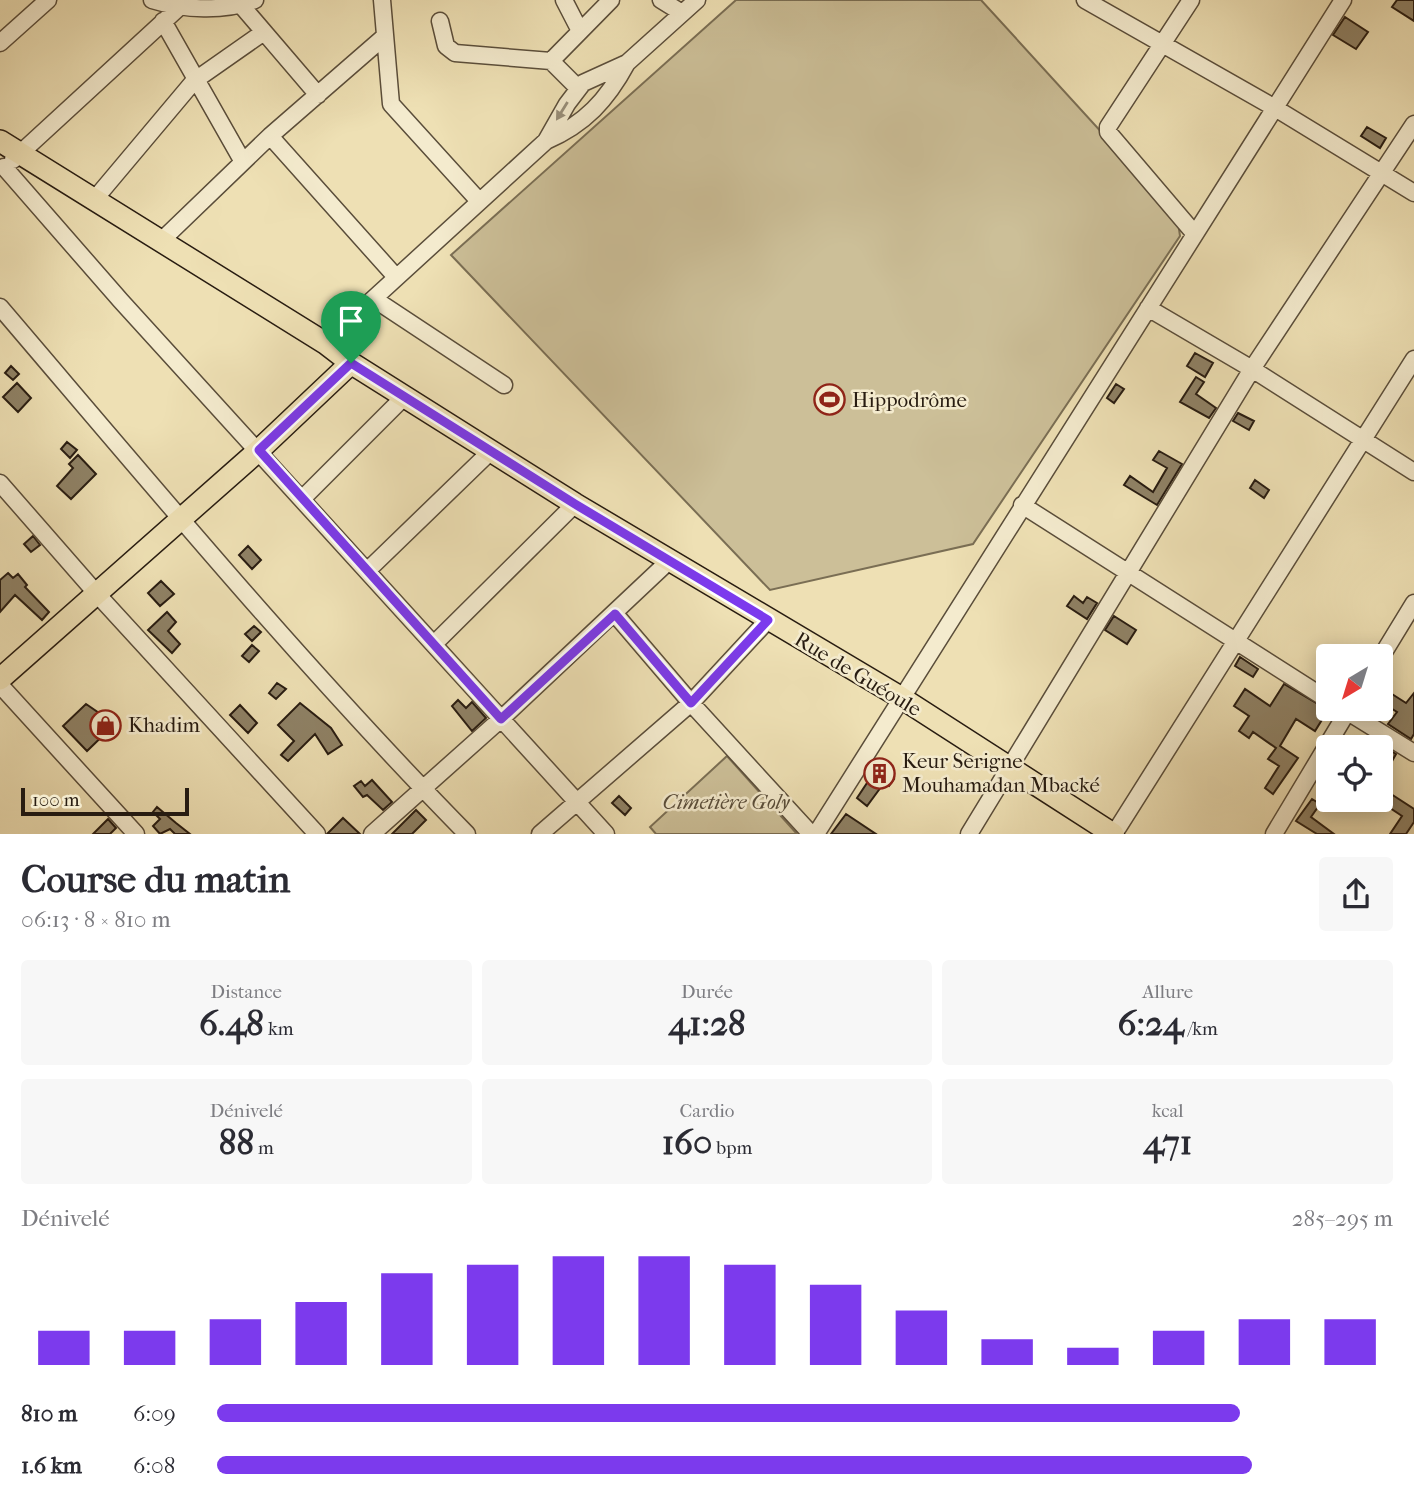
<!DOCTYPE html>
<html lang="fr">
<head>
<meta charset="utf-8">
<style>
  body { margin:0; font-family:"IM FELL French Canon",serif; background:#f7f7f7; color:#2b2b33; height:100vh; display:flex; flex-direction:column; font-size:26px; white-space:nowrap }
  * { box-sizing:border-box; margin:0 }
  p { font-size:23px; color:#7c7c81 }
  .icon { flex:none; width:38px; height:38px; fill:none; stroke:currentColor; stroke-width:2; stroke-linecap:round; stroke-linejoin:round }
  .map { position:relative; height:834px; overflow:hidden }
  .drawer { display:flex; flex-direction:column; background:#fff; flex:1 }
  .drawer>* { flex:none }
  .needle { width:46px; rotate:218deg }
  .fabs { position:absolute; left:1316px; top:644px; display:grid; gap:14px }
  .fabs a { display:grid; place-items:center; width:77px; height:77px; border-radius:7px; background:#fff; box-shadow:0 4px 18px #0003; font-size:35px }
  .scale { position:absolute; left:21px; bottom:18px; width:168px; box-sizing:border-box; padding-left:7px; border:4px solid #281c11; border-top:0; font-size:19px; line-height:24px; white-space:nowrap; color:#281c11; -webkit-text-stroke:5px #f4ebce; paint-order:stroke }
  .pin { position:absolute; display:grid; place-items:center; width:60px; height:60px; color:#fff; margin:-72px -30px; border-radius:50% 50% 50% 0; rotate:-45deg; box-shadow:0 0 7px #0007 }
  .pin .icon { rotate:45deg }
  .round { display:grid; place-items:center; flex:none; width:74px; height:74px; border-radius:7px; background:#f7f7f7 }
  .head { display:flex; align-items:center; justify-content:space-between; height:119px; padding:0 21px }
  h1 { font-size:38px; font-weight:700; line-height:52px }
  .stats { display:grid; grid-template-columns:repeat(3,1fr); gap:10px; height:119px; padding:7px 21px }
  .stats div { display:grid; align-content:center; border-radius:7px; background:#f7f7f7; text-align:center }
  .stats b { font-size:35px; font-weight:700 }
  .stats small { font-size:19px; font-weight:400 }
  .stats p { font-size:19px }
  .chart { height:196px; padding:14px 21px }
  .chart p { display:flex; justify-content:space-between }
  .chart svg { width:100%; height:126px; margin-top:7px; stroke:#7c3aed; stroke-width:6 }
  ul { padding:0 21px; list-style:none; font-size:23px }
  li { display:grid; grid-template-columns:112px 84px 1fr; align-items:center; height:52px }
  li i { height:18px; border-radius:9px; background:#7c3aed }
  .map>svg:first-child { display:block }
</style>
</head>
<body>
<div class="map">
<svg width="1414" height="834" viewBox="0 0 1414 834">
  <rect width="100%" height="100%" fill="#eee0b4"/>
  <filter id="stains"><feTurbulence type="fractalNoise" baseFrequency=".00286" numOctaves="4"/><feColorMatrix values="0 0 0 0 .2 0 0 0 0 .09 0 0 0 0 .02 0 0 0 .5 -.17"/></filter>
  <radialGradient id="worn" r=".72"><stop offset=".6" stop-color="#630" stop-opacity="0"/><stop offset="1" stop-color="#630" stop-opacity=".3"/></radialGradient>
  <path fill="#ccbf98" stroke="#7a6e54" stroke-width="2" d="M 736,0 L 981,0 L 1177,215 L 1180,236 L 973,544 L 770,590 L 451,255 Z
    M 727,756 L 797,834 L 656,834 L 650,827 Z"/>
  <path fill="#8f8266" stroke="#281c11" stroke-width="2" d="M 1397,0 L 1414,0 L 1414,21 L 1392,7 Z
    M 1345,17 L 1368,32 L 1356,49 L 1333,35 Z
    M 1367,127 L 1386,138 L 1380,148 L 1361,136 Z
    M 1195,353 L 1213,363 L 1205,377 L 1187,366 Z
    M 11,366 L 19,374 L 13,380 L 5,373 Z
    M 1196,377 L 1204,382 L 1196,394 L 1216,408 L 1209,418 L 1180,402 Z
    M 17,383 L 31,398 L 18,412 L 3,397 Z
    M 1116,384 L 1124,389 L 1114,403 L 1107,398 Z
    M 1238,413 L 1254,421 L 1249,430 L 1233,421 Z
    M 67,442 L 77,450 L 70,458 L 61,449 Z
    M 1159,451 L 1182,464 L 1157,505 L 1124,485 L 1130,476 L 1153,492 L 1167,468 L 1153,460 Z
    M 78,455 L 96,474 L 71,499 L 57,486 L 73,468 L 69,464 Z
    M 1255,480 L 1269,490 L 1264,498 L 1250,488 Z
    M 33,536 L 40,545 L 31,552 L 24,544 Z
    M 248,546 L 261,560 L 252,569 L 239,555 Z
    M 8,573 L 13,578 L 18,574 L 27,585 L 25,587 L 49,612 L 42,620 L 15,595 L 0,612 L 0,580 Z
    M 161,581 L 174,594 L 160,606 L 148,593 Z
    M 1074,596 L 1083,603 L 1087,597 L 1097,603 L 1087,619 L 1067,606 Z
    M 167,612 L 176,622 L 168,631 L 180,644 L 172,653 L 148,630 Z
    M 1114,616 L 1136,630 L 1127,644 L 1105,630 Z
    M 254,626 L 261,632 L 252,641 L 245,634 Z
    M 252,645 L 259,651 L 249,662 L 242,656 Z
    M 1240,657 L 1258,669 L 1253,677 L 1235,666 Z
    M 277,683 L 286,689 L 276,699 L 269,693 Z
    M 1284,684 L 1328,710 L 1315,731 L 1296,719 L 1280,746 L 1298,758 L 1273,794 L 1265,788 L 1279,766 L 1268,759 L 1276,748 L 1253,732 L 1249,738 L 1239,731 L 1249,716 L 1234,706 L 1245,689 L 1270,706 Z
    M 1381,687 L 1406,703 L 1414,693 L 1414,734 L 1411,739 L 1388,724 L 1397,712 L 1381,702 Z
    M 458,700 L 466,708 L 472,702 L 486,718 L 472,731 L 452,706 Z
    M 300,703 L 331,728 L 342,745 L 328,754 L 315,734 L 288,761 L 281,755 L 294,741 L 278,725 Z
    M 86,704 L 115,724 L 87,751 L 63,726 Z
    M 240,705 L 257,723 L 248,733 L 230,715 Z
    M 1383,746 L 1396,754 L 1381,781 L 1381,749 Z
    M 877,768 L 894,779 L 889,786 L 884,783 L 867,806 L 857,798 Z
    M 372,780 L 392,802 L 383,810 L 367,795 L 363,797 L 354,786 L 361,781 L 365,786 Z
    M 1391,794 L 1414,809 L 1414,822 L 1406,834 L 1390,834 L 1402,816 L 1384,804 Z
    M 619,796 L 631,808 L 625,815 L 612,803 Z
    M 1312,799 L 1320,804 L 1311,817 L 1334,834 L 1317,834 L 1296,821 Z
    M 157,807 L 176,823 L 190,834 L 175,834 L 170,829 L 160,834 L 153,826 L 160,819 L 153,812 Z
    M 416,810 L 426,820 L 412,834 L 392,834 Z
    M 846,814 L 876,834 L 831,834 Z
    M 343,818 L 360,834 L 327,834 Z
    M 108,819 L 116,828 L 110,834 L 93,834 Z"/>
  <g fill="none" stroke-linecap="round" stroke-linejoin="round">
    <defs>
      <path id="minor" d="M 152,0 C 184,10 224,12 255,0
        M 382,0 L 391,104 L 479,201
        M 564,0 L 580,31
        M 661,0 L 682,13
        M 1085,0 L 1275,108 L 1414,193
        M 1191,0 L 1108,127 L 1108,132 L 1194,233
        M 241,5 L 318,95
        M 163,21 L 243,162
        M 440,21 L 446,46 L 455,53 L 551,61 L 578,88
        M 0,43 L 48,0
        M 551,61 L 611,0
        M 270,136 L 396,277
        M 546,141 L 567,104 L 583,83 L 627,63 L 697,0
        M 13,160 L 187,0
        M 4,167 L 121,301 L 606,834
        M 94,200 L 194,81 L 264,32
        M 161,241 L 270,136 L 385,36
        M 374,299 L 504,385
        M 0,307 C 152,485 303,667 467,834
        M 1148,308 L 1252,369 L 1414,472
        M 325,343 L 546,141 C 585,124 607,100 627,63
        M 0,483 L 97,594 L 317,834
        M 303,498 L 404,397
        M 1022,505 L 1328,700
        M 367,571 L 491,451
        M 615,614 L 691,703 L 811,834
        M 434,644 L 575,504
        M 1381,657 L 1414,603
        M 0,685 L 136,834
        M 1343,709 L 1414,753
        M 372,834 L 501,719 L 670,560
        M 540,834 L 691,703 L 768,620
        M 816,834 L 1343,0
        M 969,834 L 1252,369 L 1414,124
        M 1114,834 L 1414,359
        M 1274,834 L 1349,709"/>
      <path id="major" d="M 0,141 L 325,343 L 351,363 L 575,504 L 900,697 L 1113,834
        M 0,679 L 259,450 L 351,363"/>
    </defs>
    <use href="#minor" stroke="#5a4d3a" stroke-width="19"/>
    <use href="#major" stroke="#281c11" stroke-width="24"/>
    <use href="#minor" stroke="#f4ebce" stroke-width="16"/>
    <use href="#major" stroke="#eee0b4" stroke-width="21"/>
  </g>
  <defs><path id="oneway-solid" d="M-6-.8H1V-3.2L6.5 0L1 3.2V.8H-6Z" transform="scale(1.75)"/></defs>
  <use fill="#988e79" href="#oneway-solid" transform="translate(562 111) rotate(122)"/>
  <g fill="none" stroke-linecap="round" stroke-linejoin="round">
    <defs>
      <path id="route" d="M 351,363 L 575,504 L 768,620 L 691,703 L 615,614 L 501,719 L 259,450 Z"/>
    </defs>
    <use href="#route" stroke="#fff" stroke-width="14"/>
    <use href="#route" stroke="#7c3aed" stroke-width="9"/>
  </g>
  <defs>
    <symbol id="stadium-ring" viewBox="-11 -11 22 22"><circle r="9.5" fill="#f4ebce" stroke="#8f2418" stroke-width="1.5"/><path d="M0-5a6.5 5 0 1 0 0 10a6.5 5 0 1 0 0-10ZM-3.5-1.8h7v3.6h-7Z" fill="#8f2418"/></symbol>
    <symbol id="shop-ring" viewBox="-11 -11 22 22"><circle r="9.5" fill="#f4ebce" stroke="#8f2418" stroke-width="1.5"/><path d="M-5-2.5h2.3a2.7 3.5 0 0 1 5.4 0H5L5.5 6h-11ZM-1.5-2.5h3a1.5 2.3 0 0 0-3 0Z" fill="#8f2418"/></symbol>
    <symbol id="building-ring" viewBox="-11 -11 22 22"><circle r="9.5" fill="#f4ebce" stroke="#8f2418" stroke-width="1.5"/><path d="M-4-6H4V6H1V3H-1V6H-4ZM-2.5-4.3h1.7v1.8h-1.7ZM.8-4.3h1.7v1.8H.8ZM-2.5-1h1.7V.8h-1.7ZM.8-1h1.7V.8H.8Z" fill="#8f2418"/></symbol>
  </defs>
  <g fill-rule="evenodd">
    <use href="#stadium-ring" x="812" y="382" width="35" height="35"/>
    <use href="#shop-ring" x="88" y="708" width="35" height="35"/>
    <use href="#building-ring" x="862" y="756" width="35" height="35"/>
  </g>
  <g text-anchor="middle" stroke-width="5" stroke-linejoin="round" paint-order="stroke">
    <g font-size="21" fill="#281c11" stroke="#f4ebce" text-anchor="start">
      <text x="852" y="407">Hippodrôme</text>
      <text x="128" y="732">Khadim</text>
      <text x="902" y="768">Keur Serigne<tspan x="902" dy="24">Mouhamadan Mbacké</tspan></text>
    </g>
    <g font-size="21" fill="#281c11" stroke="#f4ebce">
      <text transform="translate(858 674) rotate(31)" y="7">Rue de Guéoule</text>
    </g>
    <g font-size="21" font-style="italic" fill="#594d3a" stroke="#f4ebce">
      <text x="726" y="809">Cimetière Goly</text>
    </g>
  </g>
  <rect width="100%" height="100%" filter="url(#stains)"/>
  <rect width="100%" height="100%" fill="url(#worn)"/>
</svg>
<div class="fabs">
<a><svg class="needle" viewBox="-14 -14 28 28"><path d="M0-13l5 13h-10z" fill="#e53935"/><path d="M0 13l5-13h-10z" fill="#7c7c81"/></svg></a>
<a><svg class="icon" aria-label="locate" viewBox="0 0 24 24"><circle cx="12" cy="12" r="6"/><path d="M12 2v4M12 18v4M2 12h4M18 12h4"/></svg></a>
</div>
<div class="scale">100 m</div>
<div class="pin" style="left:351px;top:363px;background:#1e9e55"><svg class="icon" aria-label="arrive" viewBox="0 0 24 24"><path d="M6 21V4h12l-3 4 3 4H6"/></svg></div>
</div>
<section class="drawer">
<div class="head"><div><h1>Course du matin</h1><p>06:13 · 8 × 810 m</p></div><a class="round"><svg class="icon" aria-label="share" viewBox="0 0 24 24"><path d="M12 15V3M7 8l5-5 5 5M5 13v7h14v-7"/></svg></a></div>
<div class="stats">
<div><p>Distance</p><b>6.48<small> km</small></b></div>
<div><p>Durée</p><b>41:28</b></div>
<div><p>Allure</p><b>6:24<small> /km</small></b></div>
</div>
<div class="stats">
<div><p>Dénivelé</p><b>88<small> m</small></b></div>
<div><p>Cardio</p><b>160<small> bpm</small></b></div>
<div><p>kcal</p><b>471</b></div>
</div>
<div class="chart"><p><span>Dénivelé</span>285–295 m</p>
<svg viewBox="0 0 160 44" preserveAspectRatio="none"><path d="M5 44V32M15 44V32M25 44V28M35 44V22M45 44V12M55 44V9M65 44V6M75 44V6M85 44V9M95 44V16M105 44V25M115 44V35M125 44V38M135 44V32M145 44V28M155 44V28"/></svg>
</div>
<ul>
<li><b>810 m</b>6:09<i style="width:87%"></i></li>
<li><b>1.6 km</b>6:08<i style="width:88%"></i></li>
</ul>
</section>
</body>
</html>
